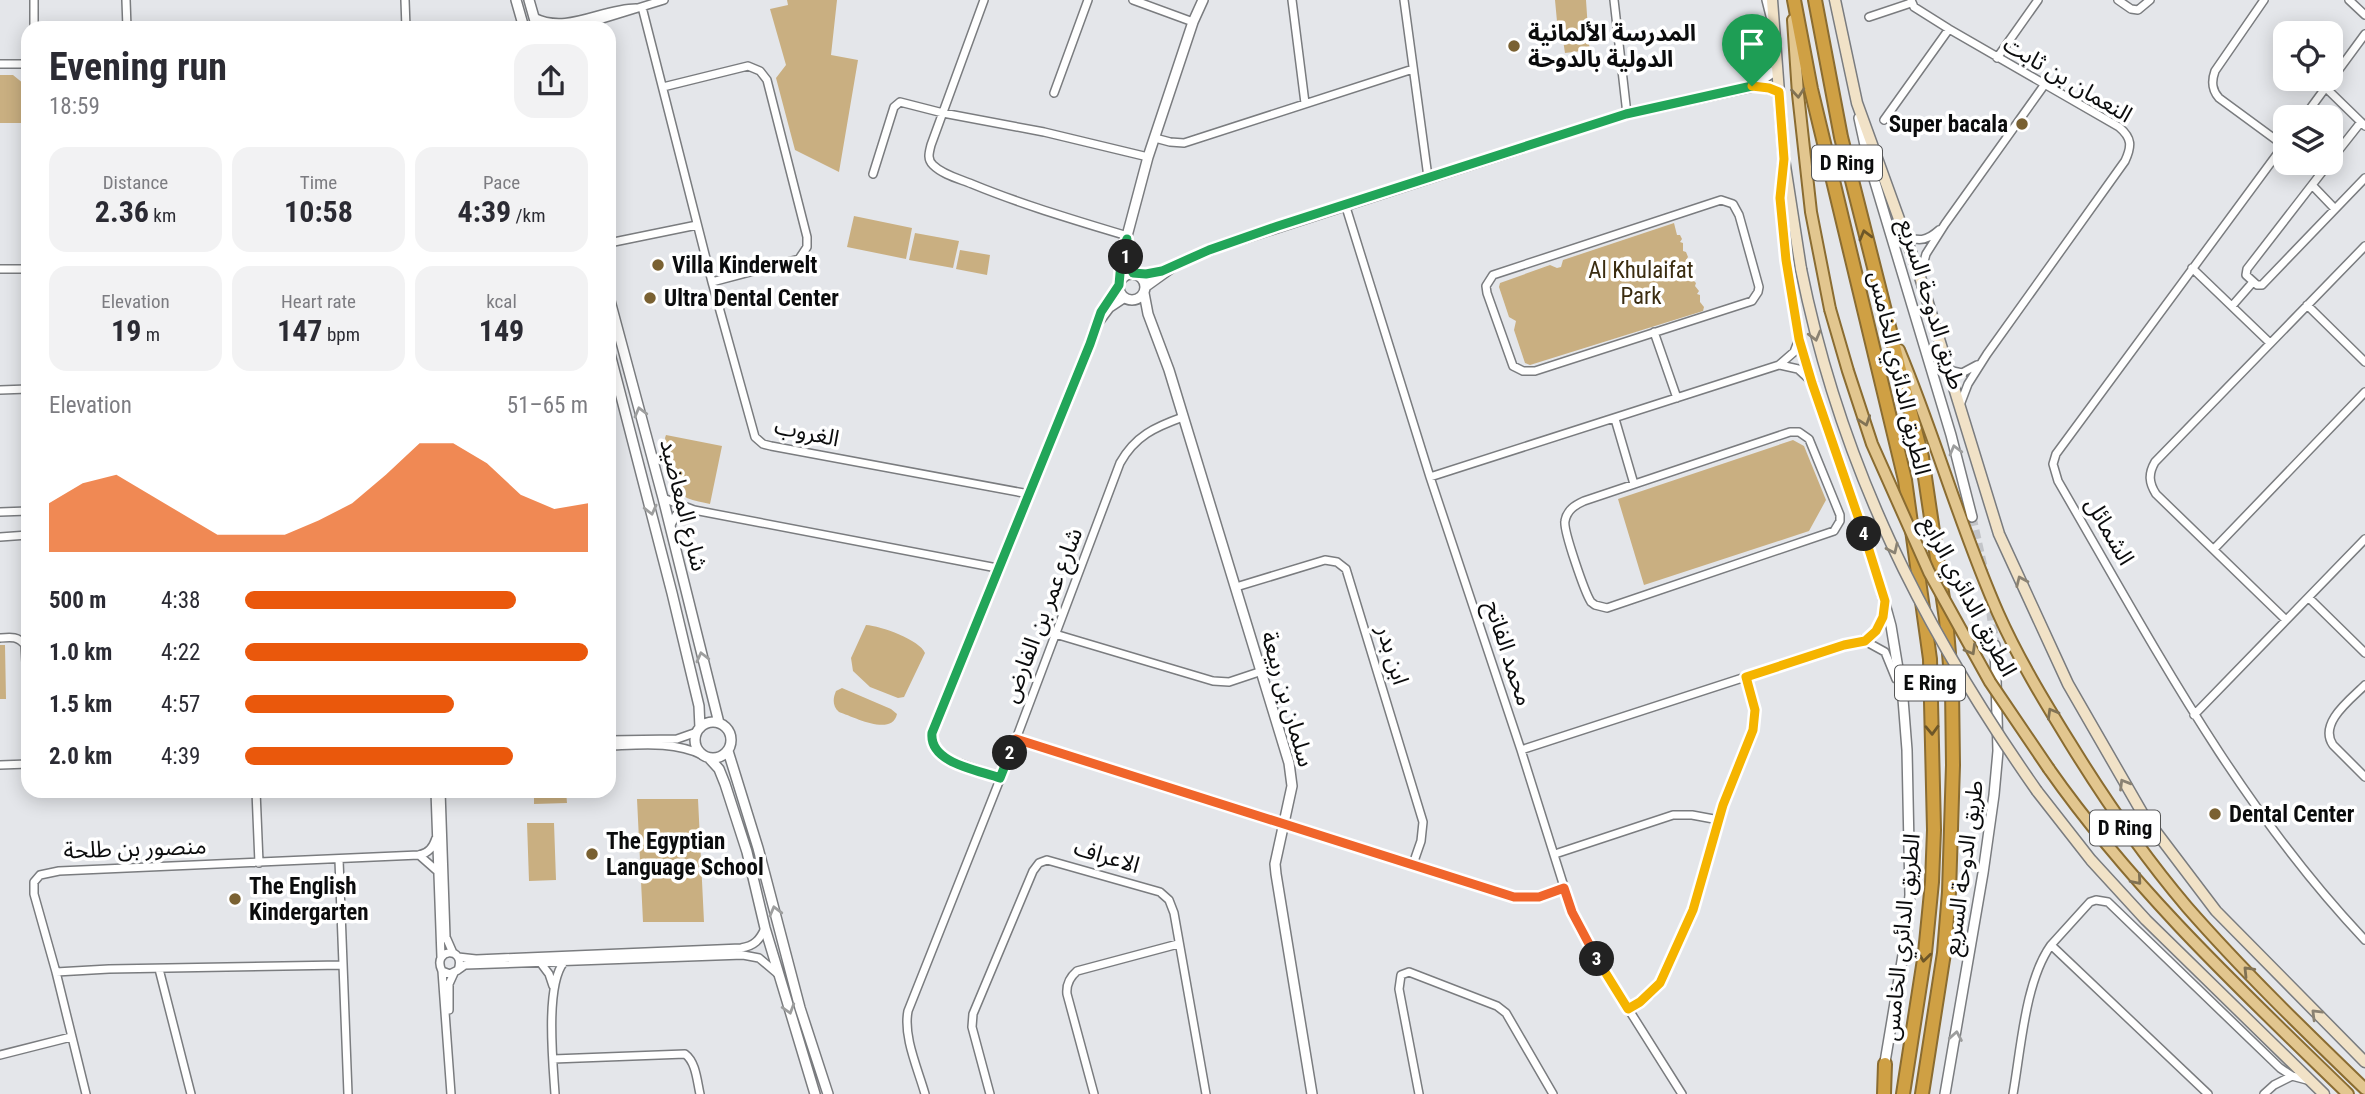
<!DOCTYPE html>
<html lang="en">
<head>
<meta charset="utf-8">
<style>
  body { margin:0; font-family:"Roboto Condensed","Noto Sans Arabic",sans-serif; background:#f2f2f3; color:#2b2b33; height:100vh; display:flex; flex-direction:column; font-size:26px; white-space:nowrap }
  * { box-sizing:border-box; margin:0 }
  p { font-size:23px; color:#7c7c81 }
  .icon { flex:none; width:38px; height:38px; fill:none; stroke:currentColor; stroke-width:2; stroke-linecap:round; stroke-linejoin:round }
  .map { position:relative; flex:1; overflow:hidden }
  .panel { position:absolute; left:21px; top:21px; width:595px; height:777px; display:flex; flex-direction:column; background:#fff; border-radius:21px; box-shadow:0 4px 18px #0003 }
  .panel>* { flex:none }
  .tools { position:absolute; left:2273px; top:21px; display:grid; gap:14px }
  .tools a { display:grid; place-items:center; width:70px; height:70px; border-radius:14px; background:#fff; box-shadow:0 4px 18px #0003; font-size:35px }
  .pin { position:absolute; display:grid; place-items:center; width:60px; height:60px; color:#fff; margin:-72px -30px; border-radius:50% 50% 50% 0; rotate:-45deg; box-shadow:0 0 7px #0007 }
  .pin .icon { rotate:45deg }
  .km { position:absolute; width:35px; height:35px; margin:-18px; border-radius:50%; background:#222; color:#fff; font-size:19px; line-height:35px; text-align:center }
  .round { display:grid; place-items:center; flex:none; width:74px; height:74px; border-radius:21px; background:#f2f2f3 }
  .headline { display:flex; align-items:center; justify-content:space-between; height:119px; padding:0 28px }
  h1 { font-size:38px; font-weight:700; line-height:52px }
  .metrics { display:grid; grid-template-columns:repeat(3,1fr); gap:10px; height:119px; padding:7px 28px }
  .metrics div { display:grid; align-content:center; border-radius:18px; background:#f2f2f3; text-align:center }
  .metrics b { font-size:30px; font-weight:700 }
  .metrics small { font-size:19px; font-weight:400 }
  .metrics p { font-size:19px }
  .chart { height:196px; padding:14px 28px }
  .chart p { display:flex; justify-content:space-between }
  .chart svg { width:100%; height:126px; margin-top:7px; fill:#ea580c; opacity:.7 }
  ul { padding:0 28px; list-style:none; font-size:23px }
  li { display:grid; grid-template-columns:112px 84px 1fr; align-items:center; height:52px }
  li i { height:18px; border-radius:9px; background:#ea580c }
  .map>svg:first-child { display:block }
</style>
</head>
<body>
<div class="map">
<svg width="2365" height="1094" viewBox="0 0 2365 1094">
  <rect width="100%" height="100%" fill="#e4e6ea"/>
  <path fill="#c9af81" d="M 787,0 L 837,0 L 831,55 L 858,60 L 839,172 L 795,150 L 776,78 L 786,65 L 770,9 L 788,5 Z
    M 1555,0 L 1586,0 L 1588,30 L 1558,32 Z
    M 1588,38 L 1590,50 L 1565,53 L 1563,40 Z
    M 0,75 L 13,75 L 24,84 L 25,123 L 0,123 Z
    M 854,216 L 912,228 L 906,259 L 847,247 Z
    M 1674,223 L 1677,235 L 1680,235 L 1682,239 L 1680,242 L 1683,243 L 1683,251 L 1686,252 L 1688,257 L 1686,260 L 1692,279 L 1696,283 L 1695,286 L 1699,291 L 1697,294 L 1700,295 L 1700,302 L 1704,307 L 1703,311 L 1530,365 L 1525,363 L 1514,330 L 1516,321 L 1509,317 L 1499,287 L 1500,283 L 1550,265 L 1557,268 L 1561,267 L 1563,260 Z
    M 915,233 L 959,241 L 953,268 L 909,260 Z
    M 960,250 L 990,255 L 987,275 L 956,269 Z
    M 666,435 L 722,446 L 710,504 C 703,502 694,501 687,498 C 671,488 669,455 665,438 Z
    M 1793,440 L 1804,446 L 1826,500 L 1809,531 L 1644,585 L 1618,499 Z
    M 866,625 C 881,626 920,640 925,653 L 904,697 L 898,698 L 870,687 L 853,671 L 851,658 Z
    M 0,645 L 5,645 L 6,699 L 0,699 Z
    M 842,688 L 891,709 L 897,714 C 892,737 854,717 839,712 C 832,706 833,698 836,691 Z
    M 534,791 L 566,791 L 567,803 L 534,804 Z
    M 637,799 L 698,799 L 704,922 L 643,922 Z
    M 527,823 L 554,823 L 556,880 L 529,881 Z"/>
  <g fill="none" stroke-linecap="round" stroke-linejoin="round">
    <path stroke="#c3c5c9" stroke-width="9" stroke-dasharray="9 4.5" stroke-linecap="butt" d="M 1972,517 L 1984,571
      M 1989,598 L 1995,645"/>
    <defs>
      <path id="minor" d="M 126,0 L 127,28
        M 405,0 L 406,28
        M 984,0 L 931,145 C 929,153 927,159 933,165 C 943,175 960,179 972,184 C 1023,205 1075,220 1127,236
        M 1133,0 L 1193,22
        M 1292,0 L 1305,103
        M 1404,0 L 1428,177
        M 1614,0 L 1627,114
        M 1766,0 L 1770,16
        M 1911,0 L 1914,7 L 1949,29 L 2119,127 C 2132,138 2132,146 2125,161 L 1987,354 L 1968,384 L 1960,405
        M 2118,0 L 2131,9 L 2138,10 L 2150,0
        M 2264,0 L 2215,71 C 2211,82 2212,90 2219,98 L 2283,145
        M 2349,0 L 2365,15
        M 642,7 L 712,282 L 755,437 L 763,444 L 771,446 L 1029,494
        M 534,17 C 567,34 602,8 636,8
        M 1869,17 L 1911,3
        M 34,28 L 34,0
        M 573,28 L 664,0
        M 1997,58 L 2038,0
        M 0,64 L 28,64
        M 663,87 L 748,66 L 760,71 L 767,80 L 807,237 L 807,247 L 799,259 L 712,282
        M 2326,88 L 2365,126
        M 1054,93 L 1088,0
        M 2304,117 L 2365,34
        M 1884,120 L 1949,29
        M 1155,138 L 1170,142 L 1184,143 L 1413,69
        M 2286,142 L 2056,454 L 2053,464 L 2058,481 C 2151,641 2237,805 2365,940
        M 2331,160 L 2361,122
        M 2329,163 L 2247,269 L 2246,275 L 2257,285 L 2262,285 L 2365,178
        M 873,174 L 894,107 L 900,102 L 943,113 L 1044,132 L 1148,157
        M 2312,185 L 2335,209
        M 1721,200 L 1733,204 L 1739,215 L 1759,287 L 1758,292 L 1752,301 L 1535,371 L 1523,371 L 1513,366 L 1487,293 L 1486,286 L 1493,275 Z
        M 1345,204 L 1430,477 L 1521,750 L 1572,912 L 1600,964 L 1682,1094
        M 1904,233 C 1917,244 1928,240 1939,230
        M 609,243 L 697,225
        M 2192,268 L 2270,343
        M 0,269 L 28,269
        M 1920,276 L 1926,254 L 1945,224 L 2045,84
        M 2307,305 L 2365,362
        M 2232,306 L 2253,282
        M 1101,320 L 1110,308 L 1125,298
        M 1654,332 L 1677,398
        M 1780,365 L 1798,369 L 1811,381
        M 1948,370 L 1962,373 L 1977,365
        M 0,390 L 28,389
        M 1615,419 L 1634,484
        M 1790,432 L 1799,432 L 1809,439 L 1840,515 L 1840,521 L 1834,531 L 1607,608 L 1595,605 L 1591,602 C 1585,593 1563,530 1565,521 C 1567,510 1575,505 1584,501 Z
        M 1430,477 L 1779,365 L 1794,352 L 1799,339
        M 663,498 L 694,510 L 997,568
        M 0,512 L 28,511
        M 670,527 L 676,515 L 690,509
        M 0,537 L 28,535
        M 2214,549 L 2365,392
        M 1236,587 L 1325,560 L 1337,562 L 1346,569 L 1423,822 L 1421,841 L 1413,864
        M 2309,598 L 2365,653
        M 2286,620 L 2156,494 C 2149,483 2148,474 2155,462 L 2365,246
        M 1055,634 L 1213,681 L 1229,682 L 1262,671
        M 0,638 C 11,637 18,636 25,645 L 28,697
        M 1865,641 L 1885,652 L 1896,679
        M 2365,685 C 2351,699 2318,723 2333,745 L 2365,777
        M 2194,715 L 2365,539
        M 1016,739 L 1514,897 L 1539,897 L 1564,888
        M 609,740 L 677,739 L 697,732
        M 609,746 C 639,745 675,741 702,755
        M 1521,750 L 1844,645 C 1869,639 1881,636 1885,607
        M 0,765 L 28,764
        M 1001,778 L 943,757 L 931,741 L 935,723 L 1090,344 L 1101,312 L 1119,284
        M 256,791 L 259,863
        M 435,791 L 441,957
        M 441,791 L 446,937 L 453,953
        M 1555,854 L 1673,815 L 1692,815 L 1719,820
        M 419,855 L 436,870
        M 339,860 L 348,1094
        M 2051,945 L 2090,902 L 2096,900 L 2108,902 L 2280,1068 L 2292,1076 L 2307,1080
        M 458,957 L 476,959 L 741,948 C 754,946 760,940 765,928
        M 540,962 L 549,974 L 553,986
        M 159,969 L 191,1094
        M 458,970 L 465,965 L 743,955 L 759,958 L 778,974
        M 442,971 L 450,974 L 458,970 C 467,946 431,948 442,971 L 451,1094
        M 56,972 L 109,969 L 342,965
        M 1628,1009 L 1651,994 L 1660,983 L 1693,910 L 1723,805 L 1753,730 L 1754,710 L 1746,677
        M 449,1010 L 449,984 L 454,973
        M 0,1055 L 71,1037
        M 553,1059 L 685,1054 C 696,1062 697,1081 700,1094
        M 86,1094 L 56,972 L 34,894 L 34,882 L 40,875 L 59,871 L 419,855 C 429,853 433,847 436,838
        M 555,1094 C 553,1063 545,985 564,962
        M 925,1094 C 918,1069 903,1037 908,1011 L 1016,739 L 1120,463 C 1135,436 1155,427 1183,417
        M 990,1094 L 972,1027 L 973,1014 L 1033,871 L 1039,863 L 1047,860 L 1160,892 L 1169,900 L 1174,913 L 1206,1094
        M 1094,1094 L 1067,994 C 1066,984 1070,977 1077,971 L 1178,944
        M 1419,1094 L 1399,989 L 1401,975 L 1409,972 L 1497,1006 L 1506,1013 L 1553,1094
        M 2013,1094 C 2021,1049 2025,981 2051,945 L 2208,1094
        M 2264,1094 L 2274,1085 L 2292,1076"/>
      <path id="tertiary" d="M 516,0 L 524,28
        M 529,0 L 537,28
        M 1753,86 L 1777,69
        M 1859,118 L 1868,159 L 1951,435 L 1972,517
        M 1783,164 L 1780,198 L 1786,260 L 1799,339 L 1815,391 L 1874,564 L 1891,626 L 1903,699 L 1907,750 L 1910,895 L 1905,943 L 1884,1068
        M 1133,273 L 1126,259 L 1127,236 L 1148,157 L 1193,22 L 1203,0
        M1119 287a13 13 0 1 1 26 0a13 13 0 1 1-26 0Z
        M 1145,287 L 1177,264 L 1218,247 L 1627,114 L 1752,87 L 1763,87 L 1779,92
        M 1144,293 L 1148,314 L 1169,370 L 1289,763 L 1292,786 L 1275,864 L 1276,874 L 1312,1094
        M 609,297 L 663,498 L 719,723
        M 609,350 L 672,593 L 699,706 L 700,728
        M695 740a18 18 0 1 1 36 0a18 18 0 1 1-36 0Z
        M 728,751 L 758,848 L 800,1008 L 828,1094
        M 709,758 L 719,769 L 725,784 L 747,852 L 765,928 L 815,1094
        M 1945,1094 L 1983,873 L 1994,795 L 1998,751 L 1995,645"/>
      <path id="secondary" d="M 1772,0 L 1784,159 L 1801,269
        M 1835,0 L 1857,103 L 1920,277 L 1999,534 L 2068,684 L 2144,816 L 2216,911 L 2365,1062
        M 2037,791 L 2091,860 L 2146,920 L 2324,1094"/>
      <path id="primary" d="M 1793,20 L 1798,94 L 1811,212 L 1830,309
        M 1899,350 C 1935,436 1960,527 1998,613 C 2018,658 2044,701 2070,743 C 2105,800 2143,855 2187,907 C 2243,971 2304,1030 2365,1089
        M 2049,769 C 2134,890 2242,991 2348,1094"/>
      <path id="motorway" d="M 1794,0 L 1811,89 L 1905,480 L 1930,659 L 1934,830 L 1932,882 L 1925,953 L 1903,1094
        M 1815,0 L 1841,137 L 1922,457 L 1946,619 L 1952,688 L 1953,765 L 1949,892 L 1944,953 L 1922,1094
        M 1884,1094 L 1885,1064"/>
    </defs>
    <use href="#minor" stroke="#7a7c7f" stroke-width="10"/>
    <use href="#tertiary" stroke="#7a7c7f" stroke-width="12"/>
    <use href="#secondary" stroke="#7a7c7f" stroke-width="13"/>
    <use href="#primary" stroke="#8a6c31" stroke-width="14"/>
    <use href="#motorway" stroke="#8a6c31" stroke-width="16"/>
    <use href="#minor" stroke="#fff" stroke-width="7"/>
    <use href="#tertiary" stroke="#fff" stroke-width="9"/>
    <use href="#secondary" stroke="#f1e2c7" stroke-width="10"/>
    <use href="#primary" stroke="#e2c68f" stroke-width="10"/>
    <use href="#motorway" stroke="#cfa044" stroke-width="12"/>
    <defs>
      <path id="secondary-bridge" d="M 1801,269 C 1841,467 1922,627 2037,791"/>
      <path id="primary-bridge" d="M 1830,309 L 1848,371 L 1872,444 L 1929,572 L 1990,682 L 2049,769"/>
    </defs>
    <use href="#secondary-bridge" stroke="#7a7c7f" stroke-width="13" stroke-linecap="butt"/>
    <use href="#primary-bridge" stroke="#8a6c31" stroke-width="14" stroke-linecap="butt"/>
    <use href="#secondary-bridge" stroke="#f1e2c7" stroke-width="10"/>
    <use href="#primary-bridge" stroke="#e2c68f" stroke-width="10"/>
  </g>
  <defs><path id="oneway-chevron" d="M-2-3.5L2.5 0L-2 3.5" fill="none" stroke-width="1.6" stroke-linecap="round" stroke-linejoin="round" transform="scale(1.75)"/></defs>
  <g stroke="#817254">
    <use href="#oneway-chevron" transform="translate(1798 93) rotate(85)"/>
    <use href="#oneway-chevron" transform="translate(1865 421) rotate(71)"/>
    <use href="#oneway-chevron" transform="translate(1971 650) rotate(60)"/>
    <use href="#oneway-chevron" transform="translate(2052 713) rotate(-120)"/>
    <use href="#oneway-chevron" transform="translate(2137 880) rotate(49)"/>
    <use href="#oneway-chevron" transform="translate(2248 971) rotate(-134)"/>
  </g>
  <g stroke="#6d5628">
    <use href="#oneway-chevron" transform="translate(1865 235) rotate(-105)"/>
    <use href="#oneway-chevron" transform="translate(1932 730) rotate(88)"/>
    <use href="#oneway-chevron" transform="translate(1924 957) rotate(97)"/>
  </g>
  <g stroke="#8a8273">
    <use href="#oneway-chevron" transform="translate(1815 336) rotate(75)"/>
    <use href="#oneway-chevron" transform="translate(1893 549) rotate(65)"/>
    <use href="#oneway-chevron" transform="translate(2021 581) rotate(-114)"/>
    <use href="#oneway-chevron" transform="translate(2124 784) rotate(-121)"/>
    <use href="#oneway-chevron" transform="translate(2316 1014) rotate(-135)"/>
  </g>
  <g stroke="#9d9e9e">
    <use href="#oneway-chevron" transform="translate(640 412) rotate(-105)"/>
    <use href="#oneway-chevron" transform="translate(1955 450) rotate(-105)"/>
    <use href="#oneway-chevron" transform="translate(651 510) rotate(76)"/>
    <use href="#oneway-chevron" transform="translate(702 657) rotate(-104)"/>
    <use href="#oneway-chevron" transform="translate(775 911) rotate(-105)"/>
    <use href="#oneway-chevron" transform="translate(789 1009) rotate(73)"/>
    <use href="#oneway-chevron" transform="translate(1956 1036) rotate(-80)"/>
  </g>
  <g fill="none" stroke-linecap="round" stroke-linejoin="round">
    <defs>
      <path id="split-1" d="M 1126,257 L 1133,273 L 1146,274 L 1162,271 L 1209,250 L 1278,226 L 1626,114 L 1752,86"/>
      <path id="split-2" d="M 1010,753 L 1000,778 C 978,770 929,763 932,733 L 1090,344 L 1101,312 L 1119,285 L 1122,251 L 1127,239 L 1126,257"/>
      <path id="split-3" d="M 1010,753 L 1016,739 L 1514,897 L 1539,897 L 1564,888 L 1572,912 L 1597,959"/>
      <path id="split-4" d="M 1597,959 L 1628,1009 L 1640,1002 L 1660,983 L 1693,910 L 1723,805 L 1753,730 L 1755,710 L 1746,677 L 1844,645 L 1865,641 L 1876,631 L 1883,617 L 1885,601 L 1864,534"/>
      <path id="split-5" d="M 1752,86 L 1769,88 L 1779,92 L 1784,159 L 1780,198 L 1786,260 L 1799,339 L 1812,383 L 1864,534"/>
    </defs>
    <use href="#split-1" stroke="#fff" stroke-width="14"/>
    <use href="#split-2" stroke="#fff" stroke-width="14"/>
    <use href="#split-3" stroke="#fff" stroke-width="14"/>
    <use href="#split-4" stroke="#fff" stroke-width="14"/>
    <use href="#split-5" stroke="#fff" stroke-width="14"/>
    <use href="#split-1" stroke="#22a559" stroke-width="9"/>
    <use href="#split-2" stroke="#22a559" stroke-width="9"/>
    <use href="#split-3" stroke="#f0652b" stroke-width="9"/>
    <use href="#split-4" stroke="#f5b400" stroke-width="9"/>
    <use href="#split-5" stroke="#f5b400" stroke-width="9"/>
  </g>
  <g fill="#7a6132" stroke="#fff" stroke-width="2.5">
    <circle cx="1514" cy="46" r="7"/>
    <circle cx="2022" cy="124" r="7"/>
    <circle cx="658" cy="265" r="7"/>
    <circle cx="650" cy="298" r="7"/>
    <circle cx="2215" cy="814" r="7"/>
    <circle cx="592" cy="854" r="7"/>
    <circle cx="235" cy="899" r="7"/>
  </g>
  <g text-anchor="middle" stroke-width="7" stroke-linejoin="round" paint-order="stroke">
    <g fill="#fff" stroke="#545556" stroke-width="2">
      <rect x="1812" y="145.5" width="70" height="35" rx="5"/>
      <rect x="1895" y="665.5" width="70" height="35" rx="5"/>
      <rect x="2090" y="810.5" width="70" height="35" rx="5"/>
    </g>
    <g font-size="21" font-weight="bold" fill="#0b0c0d">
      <text x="1847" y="170">D Ring</text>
      <text x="1930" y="690">E Ring</text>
      <text x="2125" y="835">D Ring</text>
    </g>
    <g font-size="23" font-weight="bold" fill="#0b0c0d" stroke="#fff" text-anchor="start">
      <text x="1528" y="41">المدرسة الألمانية<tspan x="1528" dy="26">الدولية بالدوحة</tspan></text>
      <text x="2008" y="132" text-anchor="end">Super bacala</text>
      <text x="672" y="273">Villa Kinderwelt</text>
      <text x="664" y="306">Ultra Dental Center</text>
      <text x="2229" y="822">Dental Center</text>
      <text x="606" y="849">The Egyptian<tspan x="606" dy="26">Language School</tspan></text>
      <text x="249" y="894">The English<tspan x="249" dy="26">Kindergarten</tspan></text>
    </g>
    <g font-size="23" fill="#0b0c0d" stroke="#fff">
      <text transform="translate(2068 79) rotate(31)" y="8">النعمان بن ثابت</text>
      <text transform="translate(1932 304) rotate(73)" y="8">طريق الدوحة السريع</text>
      <text transform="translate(1900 373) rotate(77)" y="8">الطريق الدائري الخامس</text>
      <text transform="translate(807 432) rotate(12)" y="8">الغروب</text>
      <text transform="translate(684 505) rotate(76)" y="8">شارع المعاضيد</text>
      <text transform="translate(2110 531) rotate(60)" y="8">الشمائل</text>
      <text transform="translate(1969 596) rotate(62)" y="8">الطريق الدائري الرابع</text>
      <text transform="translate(1042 615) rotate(-69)" y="8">شارع عمر بن الفارض</text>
      <text transform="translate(1509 653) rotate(72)" y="8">محمد الفاتح</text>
      <text transform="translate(1393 655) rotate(73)" y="8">ابن بدر</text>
      <text transform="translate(1288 699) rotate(74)" y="8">سلمان بن ربيعة</text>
      <text transform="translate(135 848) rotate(-2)" y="8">منصور بن طلحة</text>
      <text transform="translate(1107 856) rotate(17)" y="8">الاعراف</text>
      <text transform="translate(1963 868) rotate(-82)" y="8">طريق الدوحة السريع</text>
      <text transform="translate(1901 937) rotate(-84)" y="8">الطريق الدائري الخامس</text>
    </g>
    <g font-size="23" fill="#3a2c10" stroke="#fff">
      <text x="1641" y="278">Al Khulaifat<tspan x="1641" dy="26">Park</tspan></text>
    </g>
  </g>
</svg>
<div class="tools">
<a><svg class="icon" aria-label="locate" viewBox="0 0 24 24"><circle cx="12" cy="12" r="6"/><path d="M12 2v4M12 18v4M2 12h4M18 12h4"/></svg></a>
<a><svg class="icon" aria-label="layers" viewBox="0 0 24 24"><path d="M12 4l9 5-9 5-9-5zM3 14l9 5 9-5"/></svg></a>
</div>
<div class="pin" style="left:1752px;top:86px;background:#1e9e55"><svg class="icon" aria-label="arrive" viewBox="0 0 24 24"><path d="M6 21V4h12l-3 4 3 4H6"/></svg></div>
<b class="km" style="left:1126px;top:257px">1</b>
<b class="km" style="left:1010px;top:753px">2</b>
<b class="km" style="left:1597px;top:959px">3</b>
<b class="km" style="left:1864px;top:534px">4</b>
<section class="panel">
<div class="headline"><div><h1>Evening run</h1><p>18:59</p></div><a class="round"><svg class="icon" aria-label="share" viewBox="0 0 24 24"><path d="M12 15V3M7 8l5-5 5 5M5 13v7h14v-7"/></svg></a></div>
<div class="metrics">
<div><p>Distance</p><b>2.36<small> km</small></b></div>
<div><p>Time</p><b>10:58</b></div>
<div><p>Pace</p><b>4:39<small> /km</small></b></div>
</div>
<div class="metrics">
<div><p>Elevation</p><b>19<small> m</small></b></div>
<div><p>Heart rate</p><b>147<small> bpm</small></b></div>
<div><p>kcal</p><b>149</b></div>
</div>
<div class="chart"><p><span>Elevation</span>51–65 m</p>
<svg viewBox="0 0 160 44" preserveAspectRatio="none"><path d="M0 44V27L10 20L20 17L30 24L40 31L50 38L60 38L70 38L80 33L90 27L100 17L110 6L120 6L130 13L140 24L150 29L160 27V44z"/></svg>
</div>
<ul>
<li><b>500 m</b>4:38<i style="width:79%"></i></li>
<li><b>1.0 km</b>4:22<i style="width:100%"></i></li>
<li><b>1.5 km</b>4:57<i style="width:61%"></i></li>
<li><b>2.0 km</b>4:39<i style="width:78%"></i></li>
</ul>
</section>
</div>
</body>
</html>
